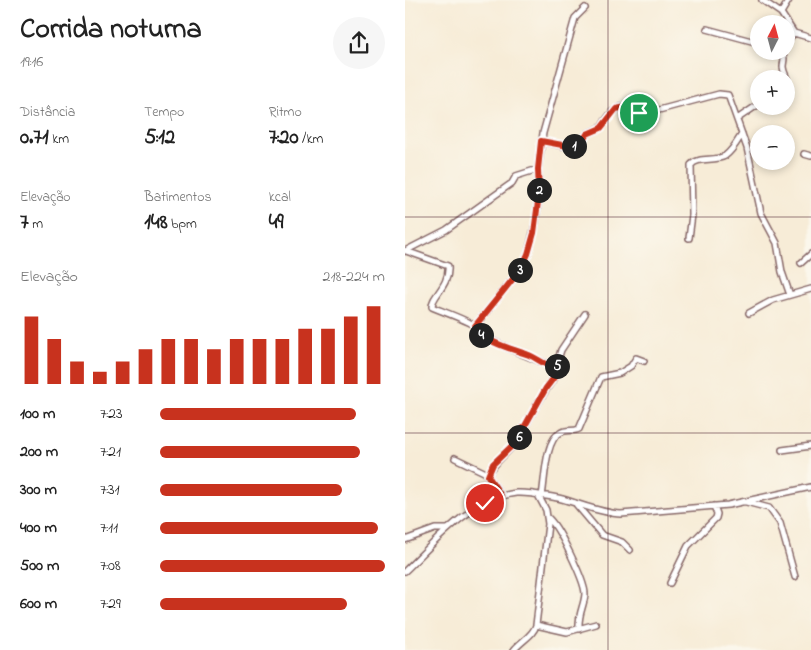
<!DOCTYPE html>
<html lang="pt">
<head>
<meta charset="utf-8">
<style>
  body { margin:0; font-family:"Indie Flower",sans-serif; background:#f6f6f6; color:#222; height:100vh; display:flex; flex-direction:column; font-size:19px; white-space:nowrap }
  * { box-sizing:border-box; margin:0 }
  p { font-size:16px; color:#767676 }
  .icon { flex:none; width:28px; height:28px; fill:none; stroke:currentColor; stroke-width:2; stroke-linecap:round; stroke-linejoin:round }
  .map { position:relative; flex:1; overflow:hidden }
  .panel { display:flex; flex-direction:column; background:#fff; width:405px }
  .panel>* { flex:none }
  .needle { width:32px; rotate:6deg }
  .fabs { position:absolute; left:345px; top:15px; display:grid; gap:10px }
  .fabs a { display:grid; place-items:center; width:45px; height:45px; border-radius:50%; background:#fff; box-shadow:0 2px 8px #0003; font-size:25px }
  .pin { position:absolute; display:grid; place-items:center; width:42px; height:42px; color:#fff; margin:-21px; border:2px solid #fff; border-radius:50%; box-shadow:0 1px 5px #0007 }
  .km { position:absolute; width:25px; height:25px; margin:-12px; border-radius:50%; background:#222; color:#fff; font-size:14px; line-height:25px; text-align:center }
  .round { display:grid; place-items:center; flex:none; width:52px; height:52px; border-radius:26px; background:#f6f6f6 }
  .headline { display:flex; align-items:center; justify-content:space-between; height:85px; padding:0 20px }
  h1 { font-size:28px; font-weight:800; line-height:38px }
  .figures { display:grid; grid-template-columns:repeat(3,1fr); gap:8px; height:85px; padding:5px 20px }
  .figures div { display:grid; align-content:center }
  .figures b { font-size:21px; font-weight:800 }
  .figures small { font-size:14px; font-weight:400 }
  .figures p { font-size:14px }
  .chart { height:140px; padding:10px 20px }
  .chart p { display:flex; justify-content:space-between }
  .chart svg { width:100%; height:90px; margin-top:5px; stroke:#c8321e; stroke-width:6 }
  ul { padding:0 20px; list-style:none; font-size:16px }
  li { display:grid; grid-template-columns:80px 60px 1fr; align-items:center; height:38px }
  li i { height:12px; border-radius:6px; background:#c8321e }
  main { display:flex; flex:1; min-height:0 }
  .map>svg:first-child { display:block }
</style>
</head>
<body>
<main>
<section class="panel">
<div class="headline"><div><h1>Corrida noturna</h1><p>19:16</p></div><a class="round"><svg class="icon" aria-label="share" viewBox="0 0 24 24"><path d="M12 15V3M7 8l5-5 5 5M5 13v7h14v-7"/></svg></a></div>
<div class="figures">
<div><p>Distância</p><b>0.71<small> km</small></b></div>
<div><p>Tempo</p><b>5:12</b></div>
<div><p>Ritmo</p><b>7:20<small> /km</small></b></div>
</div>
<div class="figures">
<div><p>Elevação</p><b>7<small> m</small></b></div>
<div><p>Batimentos</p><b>148<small> bpm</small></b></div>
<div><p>kcal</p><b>49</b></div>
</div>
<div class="chart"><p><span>Elevação</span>218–224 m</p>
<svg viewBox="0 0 160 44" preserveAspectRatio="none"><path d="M5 44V11M15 44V22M25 44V33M35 44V38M45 44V33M55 44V27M65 44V22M75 44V22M85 44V27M95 44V22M105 44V22M115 44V22M125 44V17M135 44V17M145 44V11M155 44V6"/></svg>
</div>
<ul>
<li><b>100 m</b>7:23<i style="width:87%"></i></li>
<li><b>200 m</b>7:21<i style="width:89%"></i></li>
<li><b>300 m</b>7:31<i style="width:81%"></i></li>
<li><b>400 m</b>7:11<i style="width:97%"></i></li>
<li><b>500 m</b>7:08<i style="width:100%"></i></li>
<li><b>600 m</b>7:29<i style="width:83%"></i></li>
</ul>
</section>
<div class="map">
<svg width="406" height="650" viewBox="0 0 406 650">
  <rect width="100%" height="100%" fill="#fbf7ec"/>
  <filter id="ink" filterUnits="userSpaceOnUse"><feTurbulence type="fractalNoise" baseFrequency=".02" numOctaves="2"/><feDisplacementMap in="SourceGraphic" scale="10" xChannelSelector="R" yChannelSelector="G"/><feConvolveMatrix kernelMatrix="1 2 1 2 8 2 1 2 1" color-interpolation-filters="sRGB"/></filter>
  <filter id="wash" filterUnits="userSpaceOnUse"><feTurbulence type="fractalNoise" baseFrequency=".0096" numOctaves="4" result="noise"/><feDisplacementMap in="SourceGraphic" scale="20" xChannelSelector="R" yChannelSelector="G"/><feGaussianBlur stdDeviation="1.12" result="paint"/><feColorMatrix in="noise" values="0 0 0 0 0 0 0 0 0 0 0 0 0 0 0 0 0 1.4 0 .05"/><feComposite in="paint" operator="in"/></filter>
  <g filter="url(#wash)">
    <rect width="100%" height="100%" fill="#f7ecd7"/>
  </g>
  <g filter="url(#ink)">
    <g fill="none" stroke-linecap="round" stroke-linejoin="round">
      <defs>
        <path id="street" d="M 357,0 L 376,13 L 389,33 L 406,38
          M 376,13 L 384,0
          M 302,29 L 354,43
          M 381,42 L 389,33
          M 377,51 C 381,58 378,61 378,67 C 379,76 385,78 381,87
          M 332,119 L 354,104
          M 136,141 L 159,146 L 172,145 L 182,134 L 195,128 L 207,112 L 216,107 L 239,114 L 314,94 L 323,95 L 342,148 L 356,213 L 372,243 L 377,272 L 385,295
          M 399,154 L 406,156
          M 284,238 L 287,215 L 286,165 C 294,156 309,162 320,156 C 328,150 332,142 337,134
          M 0,251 L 41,230 L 107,183 L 111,176 L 133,169
          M 1,251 L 43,266 C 45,286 26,296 27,307 C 34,310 67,322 70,326 C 72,328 72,331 74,333 C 82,340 143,366 152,366
          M 396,263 L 406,254
          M 344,313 L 368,300 L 406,289
          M 70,326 L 116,269 L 123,254 L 131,221 L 134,194 L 133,169 L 138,133 L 170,18 L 180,8
          M 377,450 L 406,446
          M 50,458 L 81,473 L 96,496
          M 83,476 C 89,460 103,454 112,440 C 126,417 136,394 153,373 L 152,363 L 156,350 L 180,314
          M 137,496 C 140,480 140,440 155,433 C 161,429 168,432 174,429 L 196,377 L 215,373 L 226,366 L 231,358 L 239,361
          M 341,502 L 364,508 L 375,523 L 390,577
          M 170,503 L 197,535 L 217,542 L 225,550
          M 142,517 C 153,524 180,582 180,594 C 179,607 173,613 174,629
          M 0,540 L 30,529 L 42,529
          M 0,571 C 31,541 65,499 111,493 C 124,492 140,496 153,498 C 174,503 194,513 216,514 L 323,505 L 406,487
          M 265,583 L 283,546 L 311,518 L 312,514 L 309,506
          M 131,625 L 162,632 L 191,624
          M 109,650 C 116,641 129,635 131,625 L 143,524 L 141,510 L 133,495"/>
      </defs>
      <use href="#street" stroke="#876767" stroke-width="8"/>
      <use href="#street" stroke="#fff" stroke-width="5"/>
    </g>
  </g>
  <g fill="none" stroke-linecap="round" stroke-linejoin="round" filter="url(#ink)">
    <defs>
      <path id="route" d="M 80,503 L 96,496 L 83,476 L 88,464 L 111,442 L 141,388 L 154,371 L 152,366 C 140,367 134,359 124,355 C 110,350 75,341 70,326 L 116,269 L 123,254 L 129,233 L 134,194 L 133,169 L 136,141 L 168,147 L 177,142 L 182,134 L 196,128 L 211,109 L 221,107 L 234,113"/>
    </defs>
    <use href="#route" stroke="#fff" stroke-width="10"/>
    <use href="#route" stroke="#c8321e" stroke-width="6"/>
  </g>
  <path fill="none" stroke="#4a1f2b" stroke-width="1" stroke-opacity="0.55" d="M 203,0 L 203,650M 0,217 L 406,217M 0,433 L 406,433"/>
</svg>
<div class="fabs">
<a><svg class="needle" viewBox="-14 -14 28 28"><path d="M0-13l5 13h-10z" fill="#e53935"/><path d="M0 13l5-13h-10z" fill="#767676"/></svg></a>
<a>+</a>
<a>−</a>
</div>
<div class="pin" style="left:234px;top:113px;background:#1e9e55"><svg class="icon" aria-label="arrive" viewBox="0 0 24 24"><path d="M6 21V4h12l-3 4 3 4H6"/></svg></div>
<div class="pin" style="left:80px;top:503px;background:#d93025"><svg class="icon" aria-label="check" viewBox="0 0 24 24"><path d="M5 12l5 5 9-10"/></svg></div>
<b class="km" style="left:169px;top:146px">1</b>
<b class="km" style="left:134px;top:190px">2</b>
<b class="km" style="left:115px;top:270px">3</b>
<b class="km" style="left:76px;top:335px">4</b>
<b class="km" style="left:152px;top:366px">5</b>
<b class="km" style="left:114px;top:437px">6</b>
</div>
</main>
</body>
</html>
